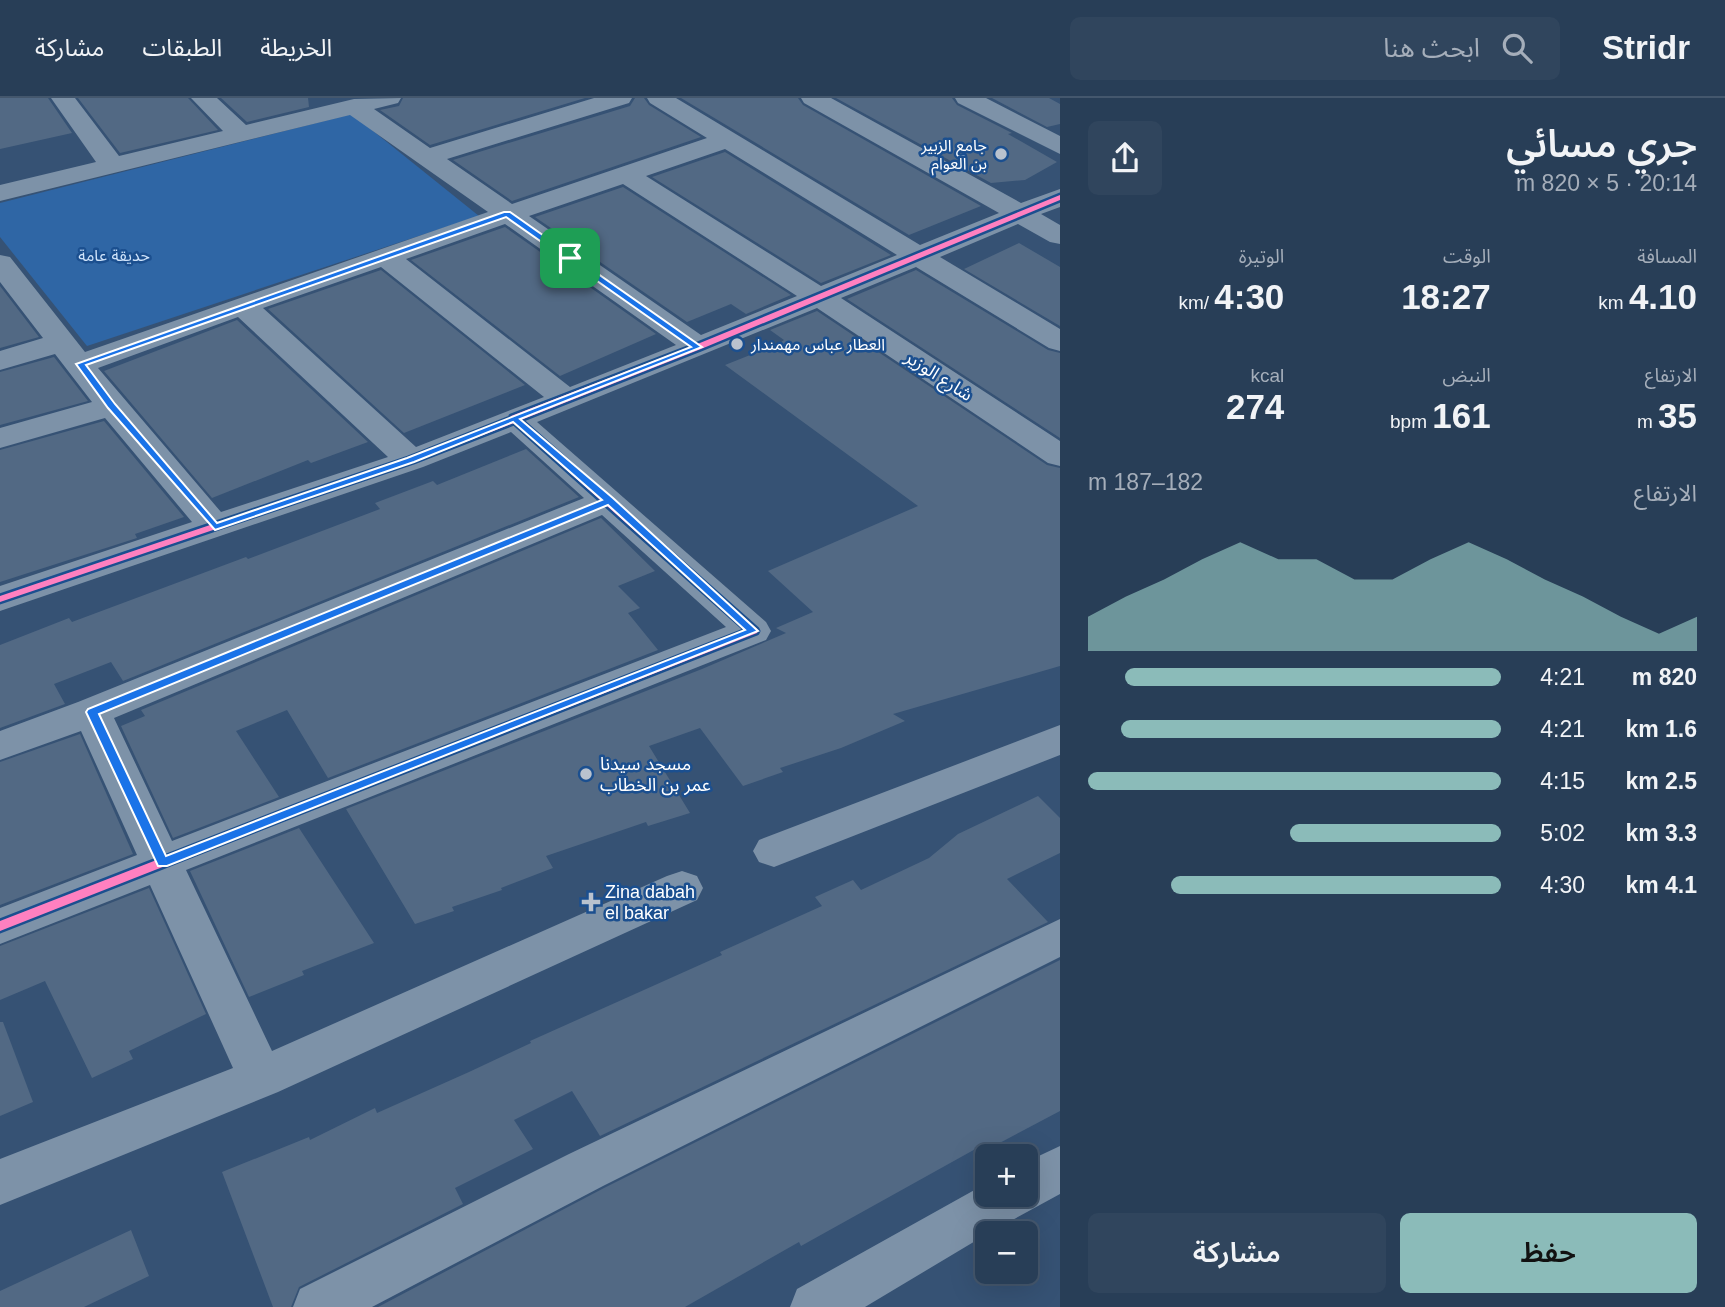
<!DOCTYPE html>
<html lang="ar">
<head>
<meta charset="utf-8">
<style>
  body { margin:0; font-family:Arial,"Noto Sans Arabic",sans-serif; background:#30455d; color:#f1f3f6; direction:rtl; height:100vh; display:flex; flex-direction:column; font-size:26px; white-space:nowrap }
  * { box-sizing:border-box; margin:0 }
  p { font-size:23px; color:#a5aeba }
  .icon { flex:none; width:38px; height:38px; fill:none; stroke:currentColor; stroke-width:2; stroke-linecap:round; stroke-linejoin:round }
  .map { position:relative; flex:1; overflow:hidden; direction:ltr }
  .side { display:flex; flex-direction:column; background:#283e57; width:665px }
  .side>* { flex:none }
  .buttons { position:absolute; left:975px; top:1046px; display:grid; gap:14px }
  .buttons a { display:grid; place-items:center; width:63px; height:63px; border-radius:10px; background:#283e57; box-shadow:0 7px 28px #0002,0 0 0 2px #44576d; font-size:35px }
  .pin { position:absolute; display:grid; place-items:center; width:60px; height:60px; color:#fff; margin:-30px; border-radius:14px; box-shadow:0 4px 10px #0006 }
  .round { display:grid; place-items:center; flex:none; width:74px; height:74px; border-radius:10px; background:#30455d }
  .overview { display:flex; align-items:center; justify-content:space-between; height:119px; padding:0 28px }
  h1 { font-size:38px; font-weight:600; line-height:52px }
  .stats { display:grid; grid-template-columns:repeat(3,1fr); gap:10px; height:119px; padding:7px 28px }
  .stats div { display:grid; align-content:center }
  .stats b { font-size:35px; font-weight:600 }
  .stats small { font-size:19px; font-weight:400 }
  .stats p { font-size:19px }
  .chart { height:196px; padding:14px 28px }
  .chart p { display:flex; justify-content:space-between }
  .chart svg { width:100%; height:126px; margin-top:7px; fill:#8bbbb9; opacity:.7 }
  .primary-button { display:flex; gap:14px; margin-top:auto; padding:14px 28px }
  .primary-button a { flex:1; height:80px; border-radius:10px; background:#8bbbb9; color:#111; font-size:28px; font-weight:600; line-height:80px; text-align:center }
  .primary-button a+a { background:#30455d; color:#f1f3f6 }
  ul { padding:0 28px; list-style:none; font-size:23px }
  li { display:grid; grid-template-columns:112px 84px 1fr; align-items:center; height:52px }
  li i { height:18px; border-radius:9px; background:#8bbbb9 }
  header { display:flex; align-items:center; gap:42px; box-sizing:border-box; height:98px; padding:0 35px; background:#283e57; border-bottom:2px solid #44576d }
  header strong { font-size:33px }
  nav { display:flex; gap:38px; margin-inline-start:auto; font-size:24px }
  .search { width:490px; height:63px; background:#30455d; display:flex; align-items:center; gap:18px; box-sizing:border-box; padding:0 24px; border-radius:10px; color:#a5aeba; font-size:26px }
  main { display:flex; flex:1; min-height:0 }
  .map>svg:first-child { display:block }
</style>
</head>
<body>
<header>
<strong>Stridr</strong>
<div class="search"><svg class="icon" aria-label="search" viewBox="0 0 24 24"><circle cx="10" cy="10" r="6"/><path d="M15 15l6 6"/></svg>ابحث هنا</div>
<nav><a>الخريطة</a><a>الطبقات</a><a>مشاركة</a></nav>
</header>
<main>
<section class="side">
<div class="overview"><div><h1>جري مسائي</h1><p>20:14 · 5 × 820 m</p></div><a class="round"><svg class="icon" aria-label="share" viewBox="0 0 24 24"><path d="M12 15V3M7 8l5-5 5 5M5 13v7h14v-7"/></svg></a></div>
<div class="stats">
<div><p>المسافة</p><b>4.10<small> km</small></b></div>
<div><p>الوقت</p><b>18:27</b></div>
<div><p>الوتيرة</p><b>4:30<small> /km</small></b></div>
</div>
<div class="stats">
<div><p>الارتفاع</p><b>35<small> m</small></b></div>
<div><p>النبض</p><b>161<small> bpm</small></b></div>
<div><p>kcal</p><b>274</b></div>
</div>
<div class="chart"><p><span>الارتفاع</span>182–187 m</p>
<svg viewBox="0 0 160 44" preserveAspectRatio="none"><path d="M0 44V32L10 25L20 19L30 12L40 6L50 12L60 12L70 19L80 19L90 12L100 6L110 12L120 19L130 25L140 32L150 38L160 32V44z"/></svg>
</div>
<ul>
<li><b>820 m</b>4:21<i style="width:91%"></i></li>
<li><b>1.6 km</b>4:21<i style="width:92%"></i></li>
<li><b>2.5 km</b>4:15<i style="width:100%"></i></li>
<li><b>3.3 km</b>5:02<i style="width:51%"></i></li>
<li><b>4.1 km</b>4:30<i style="width:80%"></i></li>
</ul>
<div class="primary-button"><a>حفظ</a><a>مشاركة</a></div>
</section>
<div class="map">
<svg width="1060" height="1209" viewBox="0 0 1060 1209">
  <rect width="100%" height="100%" fill="#365274"/>
  <path fill="#2f66a5" d="M 352,16 L 479,118 L 87,248 L 0,139 L 0,105 Z"/>
  <path fill="#526984" d="M 0,0 L 48,0 L 72,35 L 0,51 Z
    M 78,0 L 188,0 L 218,32 L 120,55 Z
    M 221,0 L 308,0 L 309,9 L 247,24 Z
    M 403,0 L 585,0 L 430,47 L 380,12 L 399,8 Z
    M 635,0 L 644,0 L 649,7 L 701,39 L 512,103 L 453,62 L 630,8 Z
    M 681,0 L 798,0 L 803,7 L 981,108 L 909,137 Z
    M 836,0 L 952,0 L 957,7 L 1012,35 L 1008,36 L 1057,64 L 1025,82 L 991,85 Z
    M 992,0 L 1049,0 L 1060,6 L 1060,26 L 1047,29 Z
    M 725,54 L 891,157 L 821,185 L 652,79 Z
    M 623,89 L 791,197 L 746,216 L 731,206 L 687,224 L 535,119 Z
    M 505,129 L 656,236 L 560,278 L 411,162 Z
    M 1019,145 L 1060,169 L 1060,228 L 964,171 Z
    M 381,172 L 525,287 L 404,335 L 268,211 Z
    M 916,172 L 1048,252 L 1060,255 L 1060,340 L 847,201 Z
    M 0,188 L 39,239 L 0,250 Z
    M 817,213 L 1047,367 L 1060,370 L 1060,568 L 893,616 L 905,623 L 841,650 L 780,670 L 783,674 L 743,688 L 700,630 L 649,648 L 690,715 L 648,728 L 646,724 L 546,758 L 553,770 L 501,790 L 502,792 L 452,809 L 454,813 L 415,826 L 346,711 L 702,571 L 786,535 L 776,530 L 813,514 L 768,473 L 918,408 L 725,267 L 780,245 L 784,242 L 770,232 Z
    M 237,222 L 368,344 L 311,365 L 308,362 L 212,400 L 104,273 Z
    M 54,259 L 88,303 L 0,327 L 0,274 Z
    M 104,323 L 184,419 L 135,436 L 137,440 L 0,484 L 0,352 Z
    M 526,351 L 579,399 L 123,583 L 111,564 L 54,586 L 65,606 L 0,630 L 0,547 L 69,520 L 72,524 L 246,459 L 248,461 L 380,411 L 375,405 L 433,383 L 437,387 Z
    M 601,420 L 655,473 L 618,488 L 640,510 L 628,515 L 658,552 L 328,680 L 287,612 L 236,633 L 279,699 L 173,740 L 121,628 L 145,618 L 141,612 Z
    M 80,636 L 133,756 L 0,807 L 0,664 Z
    M 1038,698 L 1060,720 L 1060,755 L 1007,781 L 1048,824 L 600,1038 L 572,993 L 514,1022 L 533,1051 L 455,1090 L 463,1106 L 299,1189 L 291,1209 L 273,1209 L 222,1074 L 309,1039 L 310,1042 L 375,1010 L 377,1015 L 469,974 L 531,945 L 530,943 L 722,857 L 720,854 L 822,808 L 815,799 L 853,782 L 861,792 L 929,760 L 958,736 Z
    M 299,730 L 374,845 L 302,873 L 304,877 L 249,899 L 190,773 Z
    M 149,790 L 206,916 L 129,953 L 133,961 L 92,980 L 45,883 L 0,902 L 0,848 Z
    M 1060,862 L 1060,1013 L 992,1049 L 988,1044 L 801,1148 L 799,1144 L 685,1209 L 378,1209 L 604,1090 Z
    M 0,924 L 3,924 L 33,1004 L 0,1018 Z
    M 131,1132 L 149,1178 L 84,1209 L 0,1209 L 0,1193 Z"/>
  <g fill="none" stroke-linecap="round" stroke-linejoin="round">
    <path fill="#7d92a8" fill-rule="evenodd" d="M 51,0 L 75,0 L 119,58 L 223,33 L 191,0 L 217,0 L 246,27 L 354,1 L 401,0 L 398,5 L 374,11 L 430,50 L 594,0 L 632,0 L 629,5 L 447,61 L 512,106 L 707,40 L 650,5 L 647,0 L 676,0 L 920,147 L 999,115 L 804,5 L 801,0 L 831,0 L 1021,105 L 1060,91 L 1060,109 L 1041,116 L 1060,127 L 1060,146 L 1050,144 L 1018,126 L 940,159 L 1060,231 L 1060,253 L 1049,250 L 916,169 L 841,200 L 1060,343 L 1060,368 L 1048,365 L 817,210 L 537,324 L 766,524 L 771,533 L 766,542 L 186,772 L 272,953 L 667,778 L 682,773 L 697,778 L 703,790 L 697,802 L 278,994 L 0,1107 L 0,1061 L 233,970 L 150,787 L 0,846 L 0,810 L 137,757 L 81,633 L 0,662 L 0,633 L 78,604 L 584,400 L 511,334 L 423,369 L 0,513 L 0,488 L 192,424 L 105,320 L 0,350 L 0,330 L 92,304 L 55,256 L 0,272 L 0,253 L 43,240 L 0,184 L 0,157 L 10,159 L 85,254 L 488,114 L 350,17 L 0,103 L 0,87 L 96,64 ZM 725,51 L 897,157 L 821,188 L 646,78 ZM 623,86 L 797,198 L 701,237 L 529,118 ZM 505,126 L 676,247 L 570,289 L 406,161 ZM 381,169 L 544,299 L 416,349 L 263,210 ZM 238,219 L 388,359 L 221,414 L 98,270 ZM 602,417 L 726,529 L 172,743 L 114,620 Z
      M 955,0 L 986,0 L 1060,38 L 1060,56 L 958,5 Z
      M 1060,627 L 1060,657 L 774,769 L 759,764 L 753,753 L 759,742 Z
      M 1060,821 L 1060,859 L 603,1088 L 372,1209 L 293,1209 L 300,1191 L 569,1056 Z
      M 1060,1048 L 1060,1096 L 987,1136 L 865,1209 L 790,1209 L 797,1191 L 987,1085 L 987,1097 L 1026,1097 L 1026,1064 Z"/>
    <defs>
      <path id="cycleway" d="M 1060,97 L 1060,102 L 701,251 L 521,322 L 757,531 L 758,533 L 757,535 L 0,833 L 0,823 L 746,532 L 514,325 L 414,364 L 0,504 L 0,498 L 408,360 L 510,320 L 511,318 L 695,247 Z"/>
    </defs>
    <use href="#cycleway" stroke="#1b4f8f" stroke-width="5"/>
    <use href="#cycleway" fill="#ff80c0" fill-rule="evenodd"/>
  </g>
  <path fill="#1a73e8" stroke="#fff" stroke-width="2" fill-rule="evenodd" d="M 504,114 L 510,114 L 702,249 L 520,321 L 613,400 L 758,533 L 167,768 L 158,768 L 86,614 L 88,611 L 602,402 L 513,324 L 414,364 L 215,432 L 108,310 L 76,266 ZM 506,119 L 691,249 L 407,360 L 217,425 L 115,306 L 86,267 ZM 608,407 L 745,532 L 166,758 L 99,616 Z"/>
  <g fill="#b9c2ce" stroke="#1b4f8f" stroke-width="2.5">
    <circle cx="1001" cy="56" r="7"/>
    <circle cx="737" cy="246" r="7"/>
    <circle cx="586" cy="676" r="7"/>
    <path d="M587.5 793.5h7v7h7v7h-7v7h-7v-7h-7v-7h7z"/>
  </g>
  <g text-anchor="middle" stroke-width="5" stroke-linejoin="round" paint-order="stroke">
    <g font-size="16" fill="#fff" stroke="#1b4f8f" text-anchor="end">
      <text x="987" y="53">جامع الزبير<tspan x="987" dy="18">بن العوام</tspan></text>
      <text x="751" y="252" text-anchor="start">العطار عباس مهمندار</text>
    </g>
    <g font-size="16" fill="#cfe3fa" stroke="#1b4f8f">
      <text x="114" y="163">حديقة عامة</text>
    </g>
    <g font-size="18" fill="#fff" stroke="#1b4f8f">
      <text transform="translate(939 278) rotate(33)" y="6">شارع الوزير</text>
    </g>
    <g font-size="18" fill="#fff" stroke="#1b4f8f" text-anchor="start">
      <text x="600" y="672">مسجد سيدنا<tspan x="600" dy="21">عمر بن الخطاب</tspan></text>
      <text x="605" y="800">Zina dabah<tspan x="605" dy="21">el bakar</tspan></text>
    </g>
  </g>
</svg>
<div class="buttons">
<a>+</a>
<a>−</a>
</div>
<div class="pin" style="left:570px;top:160px;background:#1e9e55"><svg class="icon" aria-label="arrive" viewBox="0 0 24 24"><path d="M6 21V4h12l-3 4 3 4H6"/></svg></div>
</div>
</main>
</body>
</html>
